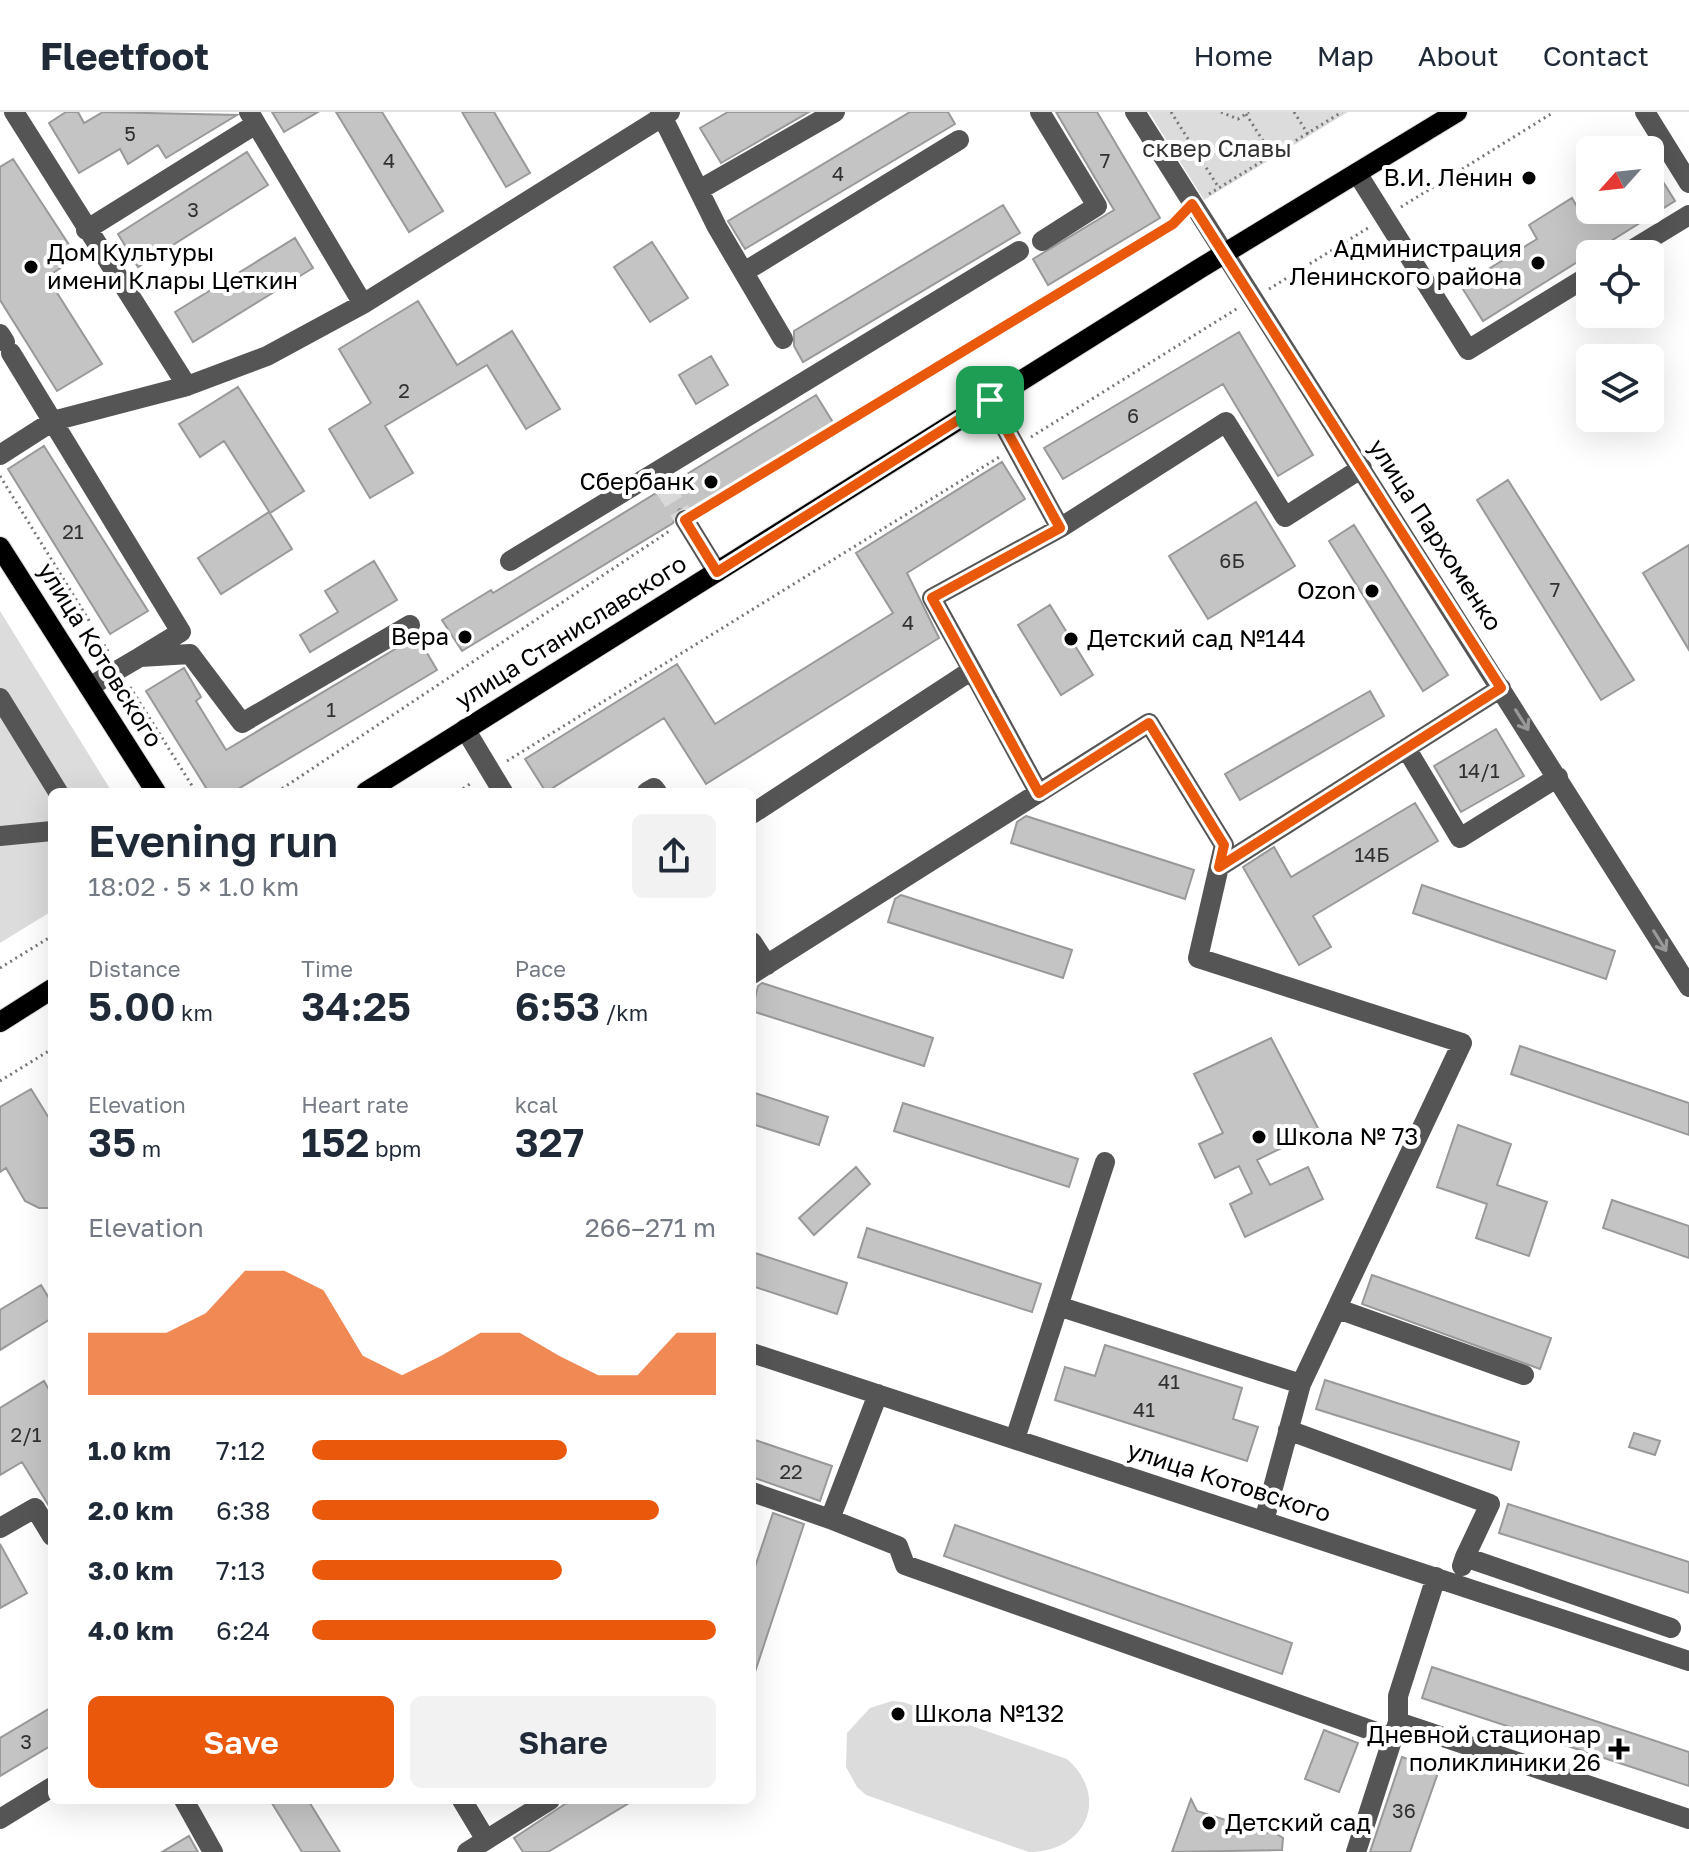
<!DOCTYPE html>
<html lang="en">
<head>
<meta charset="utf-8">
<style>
  body { margin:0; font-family:"Golos Text",sans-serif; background:#f2f2f3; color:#1f2937; height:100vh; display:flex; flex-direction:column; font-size:30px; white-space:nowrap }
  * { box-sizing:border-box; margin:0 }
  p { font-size:26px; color:#747a83 }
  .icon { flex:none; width:44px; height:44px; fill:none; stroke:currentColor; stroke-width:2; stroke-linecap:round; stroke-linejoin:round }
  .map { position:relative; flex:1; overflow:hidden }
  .side { position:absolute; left:48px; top:676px; width:708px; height:1016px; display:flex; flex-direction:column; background:#fff; border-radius:12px; box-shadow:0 8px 32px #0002 }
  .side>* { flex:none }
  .needle { width:52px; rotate:243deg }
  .controls { position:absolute; left:1576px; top:24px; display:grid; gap:16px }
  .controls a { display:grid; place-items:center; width:88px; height:88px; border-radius:12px; background:#fff; box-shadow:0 8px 32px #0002; font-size:40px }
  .pin { position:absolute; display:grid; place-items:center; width:68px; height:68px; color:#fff; margin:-34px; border-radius:16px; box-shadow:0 4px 12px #0006 }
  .round { display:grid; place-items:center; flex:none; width:84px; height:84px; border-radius:12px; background:#f2f2f3 }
  .headline { display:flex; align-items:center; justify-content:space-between; height:136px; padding:0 40px }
  h1 { font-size:44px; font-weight:600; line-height:60px }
  .stats { display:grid; grid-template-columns:repeat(3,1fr); gap:12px; height:136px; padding:8px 40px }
  .stats div { display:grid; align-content:center }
  .stats b { font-size:40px; font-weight:600 }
  .stats small { font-size:22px; font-weight:400 }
  .stats p { font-size:22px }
  .chart { height:224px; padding:16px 40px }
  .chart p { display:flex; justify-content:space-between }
  .chart svg { width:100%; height:144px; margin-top:8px; fill:#ea580c; opacity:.7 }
  .primary-button { display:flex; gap:16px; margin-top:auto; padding:16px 40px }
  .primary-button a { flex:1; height:92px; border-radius:12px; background:#ea580c; color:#fff; font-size:32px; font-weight:600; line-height:92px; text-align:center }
  .primary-button a+a { background:#f2f2f3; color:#1f2937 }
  ul { padding:0 40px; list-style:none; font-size:26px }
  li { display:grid; grid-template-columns:128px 96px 1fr; align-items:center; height:60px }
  li i { height:20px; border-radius:10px; background:#ea580c }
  header { display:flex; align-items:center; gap:48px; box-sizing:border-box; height:112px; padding:0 40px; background:#fff; border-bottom:2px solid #e0e1e3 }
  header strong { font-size:38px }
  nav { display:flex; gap:44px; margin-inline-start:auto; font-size:28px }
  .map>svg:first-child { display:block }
</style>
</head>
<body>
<header>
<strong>Fleetfoot</strong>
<nav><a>Home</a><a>Map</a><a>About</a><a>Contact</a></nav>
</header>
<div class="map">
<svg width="1689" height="1740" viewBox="0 0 1689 1740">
  <rect width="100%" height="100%" fill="#fff"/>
  <path fill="#dcdcdc" d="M 1149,0 L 1348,0 L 1204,88 Z
    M 0,499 L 112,680 L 52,680 L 52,799 L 0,831 Z
    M 892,1589 L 903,1590 L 1067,1647 C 1111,1686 1085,1740 1029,1740 L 866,1683 L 857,1675 L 846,1655 L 847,1621 L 870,1596 Z"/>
  <path fill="#c4c4c4" stroke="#999" stroke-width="2" d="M 66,0 L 78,0 L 84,11 L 103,0 L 237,3 L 166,46 L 158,33 L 128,52 L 120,37 L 79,61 L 49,11 Z
    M 272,0 L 318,0 L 284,20 Z
    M 336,0 L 382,0 L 443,99 L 409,120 Z
    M 462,0 L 494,0 L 530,61 L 506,75 Z
    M 728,0 L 809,0 L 721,51 L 700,16 Z
    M 910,0 L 948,0 L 955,12 L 745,137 L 728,109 Z
    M 1056,0 L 1097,0 L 1160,106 L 1048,173 L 1033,147 L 1114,98 Z
    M 247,40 L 268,73 L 138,155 L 118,122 Z
    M 13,47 L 77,145 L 47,165 L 102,252 L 57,279 L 0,188 L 0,55 Z
    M 1650,49 L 1675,89 L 1483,209 L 1461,174 L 1537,127 L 1529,113 L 1572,86 L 1580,100 L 1650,98 Z
    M 1003,93 L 1020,121 L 803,250 L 794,234 L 794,219 Z
    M 295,126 L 313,156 L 193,230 L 175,200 Z
    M 652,130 L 688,186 L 650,210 L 614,155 Z
    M 418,189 L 457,253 L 512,219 L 560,297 L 526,317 L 487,253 L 385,314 L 413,361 L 370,386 L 329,317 L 371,291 L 339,237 Z
    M 1239,220 L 1313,343 L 1278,364 L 1223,272 L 1063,367 L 1044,336 Z
    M 711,244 L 728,273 L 696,292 L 679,263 Z
    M 238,275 L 304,379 L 270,401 L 224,329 L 200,345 L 179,312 Z
    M 816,283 L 834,312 L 693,398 L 679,397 L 673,411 L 462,539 L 442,508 L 491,478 L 493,481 Z
    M 44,334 L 148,499 L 110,522 L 8,357 Z
    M 1002,350 L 1025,387 L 907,461 L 939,526 L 706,672 L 664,606 L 546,680 L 525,647 L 677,552 L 715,612 L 893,501 L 856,441 Z
    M 1508,368 L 1634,568 L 1601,588 L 1477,388 Z
    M 1256,390 L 1295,454 L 1208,507 L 1169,444 Z
    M 269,400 L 292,437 L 221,482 L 198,446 Z
    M 1354,413 L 1448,563 L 1423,579 L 1329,429 Z
    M 1689,433 L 1689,538 L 1643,461 Z
    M 374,449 L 397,488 L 310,540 L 300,523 L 338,500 L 325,479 Z
    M 1050,493 L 1093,563 L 1061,583 L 1018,513 Z
    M 417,524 L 437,558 L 233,680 L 208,679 L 146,579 L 184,556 L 201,585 L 196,589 L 226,638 Z
    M 1370,579 L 1384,604 L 1240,688 L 1225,662 Z
    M 1496,617 L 1524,664 L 1461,700 L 1434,654 Z
    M 1415,691 L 1438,729 L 1313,804 L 1331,835 L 1299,853 L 1243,755 L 1274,735 L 1291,765 Z
    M 1026,704 L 1194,758 L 1185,787 L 1011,731 L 1017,710 Z
    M 1422,773 L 1615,839 L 1606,867 L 1413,801 Z
    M 901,783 L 1072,838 L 1063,866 L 888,810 L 895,787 Z
    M 762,871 L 933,926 L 924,954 L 752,899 L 758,874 Z
    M 1271,926 L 1319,1018 L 1257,1048 L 1270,1073 L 1308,1055 L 1323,1087 L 1245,1125 L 1230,1092 L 1252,1081 L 1239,1054 L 1215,1066 L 1199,1032 L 1223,1021 L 1194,962 Z
    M 1520,934 L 1689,991 L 1689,1023 L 1511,962 Z
    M 31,977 L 52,1011 L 52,1096 L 39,1096 L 25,1089 L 6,1056 L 0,1060 L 0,995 Z
    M 752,980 L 828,1005 L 819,1033 L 752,1012 Z
    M 903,991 L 1078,1047 L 1069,1075 L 894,1019 Z
    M 1458,1013 L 1511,1032 L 1497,1073 L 1547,1090 L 1529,1144 L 1476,1126 L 1487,1092 L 1437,1075 Z
    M 856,1055 L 870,1072 L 814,1123 L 799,1106 Z
    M 1612,1088 L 1689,1114 L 1689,1146 L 1603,1116 Z
    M 867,1116 L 1041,1172 L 1032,1200 L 858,1145 Z
    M 752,1140 L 847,1171 L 837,1202 L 752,1174 Z
    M 1372,1163 L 1551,1226 L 1540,1257 L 1362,1192 Z
    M 41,1173 L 52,1191 L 52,1206 L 0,1238 L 0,1198 Z
    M 1105,1233 L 1242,1276 L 1233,1307 L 1258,1315 L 1247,1349 L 1055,1288 L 1065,1255 L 1095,1264 Z
    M 1325,1268 L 1519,1330 L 1511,1358 L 1316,1297 Z
    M 44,1269 L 52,1283 L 52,1399 L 22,1350 L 0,1363 L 0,1296 Z
    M 1634,1321 L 1660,1329 L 1655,1343 L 1629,1335 Z
    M 752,1327 L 832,1354 L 820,1389 L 752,1365 Z
    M 1508,1392 L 1689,1450 L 1689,1481 L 1499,1421 Z
    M 773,1401 L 804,1412 L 755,1560 L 752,1464 Z
    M 955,1413 L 1292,1531 L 1282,1562 L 944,1444 Z
    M 0,1432 L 27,1481 L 0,1496 Z
    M 1432,1555 L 1689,1640 L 1689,1674 L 1422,1586 Z
    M 52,1595 L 52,1633 L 0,1664 L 0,1626 Z
    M 1324,1618 L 1358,1631 L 1339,1680 L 1305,1667 Z
    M 1402,1645 L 1439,1658 L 1410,1740 L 1370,1740 Z
    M 1191,1687 L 1197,1699 L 1267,1721 L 1272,1719 L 1283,1726 L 1282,1738 L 1172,1740 Z
    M 270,1688 L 308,1688 L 340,1740 L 302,1740 Z
    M 571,1688 L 634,1688 L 548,1740 L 523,1740 L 514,1726 Z
    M 189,1724 L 198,1740 L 162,1740 Z"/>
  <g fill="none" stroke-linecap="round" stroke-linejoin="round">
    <path stroke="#d9d9d9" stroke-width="20" stroke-dasharray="20 10" stroke-linecap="butt" d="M 663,373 L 685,408"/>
    <defs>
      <path id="major" d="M 0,435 L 156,680
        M 366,680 L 1199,157 L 1457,0
        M 0,910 L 52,877"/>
    </defs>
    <use href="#major" stroke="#dbdbdb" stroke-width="22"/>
    <path stroke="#777" stroke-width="3" stroke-dasharray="2 4" stroke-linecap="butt" d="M 1171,0 L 1219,76
      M 1221,0 L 1238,7 L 1249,0
      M 1294,0 L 1308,22
      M 1246,2 L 1272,43
      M 1209,82 L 1342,0
      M 1401,95 L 1554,0
      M 1269,177 L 1368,116
      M 1031,325 L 1238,196
      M 0,364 L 109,541
      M 701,399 L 1179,106
      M 130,575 L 196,680
      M 507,649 L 1001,344
      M 277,680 L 671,418
      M 458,680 L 473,670
      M 0,856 L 52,824
      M 0,969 L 52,937"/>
    <path stroke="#555" stroke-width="20" d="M 14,0 L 187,274
      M 249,0 L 363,192
      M 660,0 L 717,115 L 783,227
      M 1040,0 L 1097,94 L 1042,129
      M 1135,0 L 1689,875
      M 1645,0 L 1689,71
      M 1357,61 L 1468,238 L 1590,163
      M 699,78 L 835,0
      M 86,118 L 256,12
      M 1625,142 L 1689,103
      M 744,160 L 959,28
      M 0,222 L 5,230
      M 11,241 L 181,520 L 140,545
      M 0,343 L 53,309 L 187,274 L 267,244 L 363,192 L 670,0
      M 685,408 L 717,460
      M 1060,416 L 1226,310 L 1285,405 L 1362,356
      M 510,449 L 1019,139
      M 972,558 L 932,486 L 1060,416 L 990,288
      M 89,575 L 140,545 L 190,542 L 242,611 L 410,513
      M 0,586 L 58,680
      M 465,617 L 503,680
      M 1406,636 L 1460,726 L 1558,665
      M 647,680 L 654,676 L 657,680
      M 752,702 L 972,558 L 1039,681
      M 0,724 L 52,719
      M 1219,755 L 1501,576
      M 752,830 L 767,853
      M 752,862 L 1149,611 L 1224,733 L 1198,846 L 1462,931 L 1301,1272 L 1264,1409
      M 1058,1194 L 1301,1272
      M 1338,1197 L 1524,1263
      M 752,1241 L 1689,1549
      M 878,1282 L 830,1407 L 898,1434 L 905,1453 L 1393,1626
      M 1288,1318 L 1490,1392 L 1465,1445
      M 1015,1327 L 1105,1050
      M 752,1380 L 830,1407
      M 0,1416 L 35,1396 L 52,1424
      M 1462,1454 L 1465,1445 L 1671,1516
      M 1398,1610 L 1689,1707
      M 184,1688 L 213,1740
      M 462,1688 L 486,1728
      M 0,1707 L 52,1675
      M 467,1740 L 550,1688
      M 1356,1740 L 1398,1610 L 1398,1584 L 1436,1465"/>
    <use href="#major" stroke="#000" stroke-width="20"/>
  </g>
  <defs><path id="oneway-shaft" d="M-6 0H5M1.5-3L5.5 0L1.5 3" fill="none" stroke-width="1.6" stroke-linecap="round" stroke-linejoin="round" transform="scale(2)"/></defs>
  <g stroke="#999">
    <use href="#oneway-shaft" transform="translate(1522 608) rotate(58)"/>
    <use href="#oneway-shaft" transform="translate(1660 829) rotate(58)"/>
  </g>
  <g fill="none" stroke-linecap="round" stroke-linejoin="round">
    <defs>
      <path id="route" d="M 1192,92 L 1501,576 L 1219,755 L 1224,733 L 1149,611 L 1039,681 L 932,486 L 1060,416 L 990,288 L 717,460 L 685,408 L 1173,112 Z"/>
    </defs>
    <use href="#route" stroke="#fff" stroke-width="16"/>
    <use href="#route" stroke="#ea580c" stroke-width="10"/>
  </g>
  <g fill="#000" stroke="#fff" stroke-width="3">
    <circle cx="1529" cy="66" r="8"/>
    <circle cx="1538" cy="151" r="8"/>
    <circle cx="31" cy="155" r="8"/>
    <circle cx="711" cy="370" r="8"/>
    <circle cx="1372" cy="479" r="8"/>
    <circle cx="465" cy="525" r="8"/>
    <circle cx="1071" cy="527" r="8"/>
    <circle cx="1259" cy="1025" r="8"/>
    <circle cx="898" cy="1602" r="8"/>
    <path d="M1615 1625h8v8h8v8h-8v8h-8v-8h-8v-8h8z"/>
    <circle cx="1209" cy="1711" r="8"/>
  </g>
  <g text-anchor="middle" stroke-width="8" stroke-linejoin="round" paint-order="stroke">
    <g font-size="20" fill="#313131">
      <text x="130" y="29">5</text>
      <text x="389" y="56">4</text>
      <text x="1105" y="56">7</text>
      <text x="838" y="69">4</text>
      <text x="193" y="105">3</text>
      <text x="404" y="286">2</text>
      <text x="1133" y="311">6</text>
      <text x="73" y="427">21</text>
      <text x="1232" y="456">6Б</text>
      <text x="1555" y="485">7</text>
      <text x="908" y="518">4</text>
      <text x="331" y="605">1</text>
      <text x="1479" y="666">14/1</text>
      <text x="1372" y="750">14Б</text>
      <text x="1169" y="1277">41</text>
      <text x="1144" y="1305">41</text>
      <text x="26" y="1330">2/1</text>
      <text x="791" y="1367">22</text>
      <text x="26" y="1637">3</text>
      <text x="1404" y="1706">36</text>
    </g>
    <g font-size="24" fill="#333" stroke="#fff">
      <text x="1217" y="45">сквер Славы</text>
    </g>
    <g font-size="24" fill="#000" stroke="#fff" text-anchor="end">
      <text x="1513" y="74">В.И. Ленин</text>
      <text x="1522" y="145">Администрация<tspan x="1522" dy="28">Ленинского района</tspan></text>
      <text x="47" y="149" text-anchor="start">Дом Культуры<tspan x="47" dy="28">имени Клары Цеткин</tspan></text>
      <text x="695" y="378">Сбербанк</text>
      <text x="1356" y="487">Ozon</text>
      <text x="449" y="533">Вера</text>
      <text x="1087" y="535" text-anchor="start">Детский сад №144</text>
      <text x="1275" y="1033" text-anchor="start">Школа № 73</text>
      <text x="914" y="1610" text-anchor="start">Школа №132</text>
      <text x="1601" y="1631">Дневной стационар<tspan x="1601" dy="28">поликлиники 26</tspan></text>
      <text x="1225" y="1719" text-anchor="start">Детский сад</text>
    </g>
    <g font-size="24" fill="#000" stroke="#fff">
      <text transform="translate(1435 423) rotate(57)" y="8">улица Пархоменко</text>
      <text transform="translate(571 520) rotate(-32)" y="8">улица Станиславского</text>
      <text transform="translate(100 543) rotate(58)" y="8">улица Котовского</text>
      <text transform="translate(1229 1370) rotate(18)" y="8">улица Котовского</text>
    </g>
  </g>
</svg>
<div class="controls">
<a><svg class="needle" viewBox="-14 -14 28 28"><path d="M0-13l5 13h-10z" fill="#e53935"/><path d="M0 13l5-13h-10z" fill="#747a83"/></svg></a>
<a><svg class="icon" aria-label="locate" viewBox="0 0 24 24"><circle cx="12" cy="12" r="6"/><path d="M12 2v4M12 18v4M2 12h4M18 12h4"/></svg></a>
<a><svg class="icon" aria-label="layers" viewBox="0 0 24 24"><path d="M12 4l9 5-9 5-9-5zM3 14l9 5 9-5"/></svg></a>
</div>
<div class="pin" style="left:990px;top:288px;background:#1e9e55"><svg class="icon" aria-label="arrive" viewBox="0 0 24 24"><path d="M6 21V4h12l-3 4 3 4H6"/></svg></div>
<section class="side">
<div class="headline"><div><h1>Evening run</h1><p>18:02 · 5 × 1.0 km</p></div><a class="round"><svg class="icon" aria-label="share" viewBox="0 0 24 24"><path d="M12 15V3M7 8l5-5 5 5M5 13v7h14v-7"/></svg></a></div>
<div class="stats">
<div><p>Distance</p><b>5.00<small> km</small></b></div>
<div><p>Time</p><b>34:25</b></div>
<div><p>Pace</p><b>6:53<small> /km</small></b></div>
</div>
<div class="stats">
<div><p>Elevation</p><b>35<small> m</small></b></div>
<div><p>Heart rate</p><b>152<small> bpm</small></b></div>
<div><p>kcal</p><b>327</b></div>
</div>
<div class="chart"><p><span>Elevation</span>266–271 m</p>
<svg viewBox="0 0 160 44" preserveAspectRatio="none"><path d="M0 44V25L10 25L20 25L30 19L40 6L50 6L60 12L70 32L80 38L90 32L100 25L110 25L120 32L130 38L140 38L150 25L160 25V44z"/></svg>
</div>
<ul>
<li><b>1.0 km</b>7:12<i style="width:63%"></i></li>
<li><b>2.0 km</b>6:38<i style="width:86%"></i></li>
<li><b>3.0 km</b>7:13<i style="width:62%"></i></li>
<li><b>4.0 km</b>6:24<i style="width:100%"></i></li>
</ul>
<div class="primary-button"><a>Save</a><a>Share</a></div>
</section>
</div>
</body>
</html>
